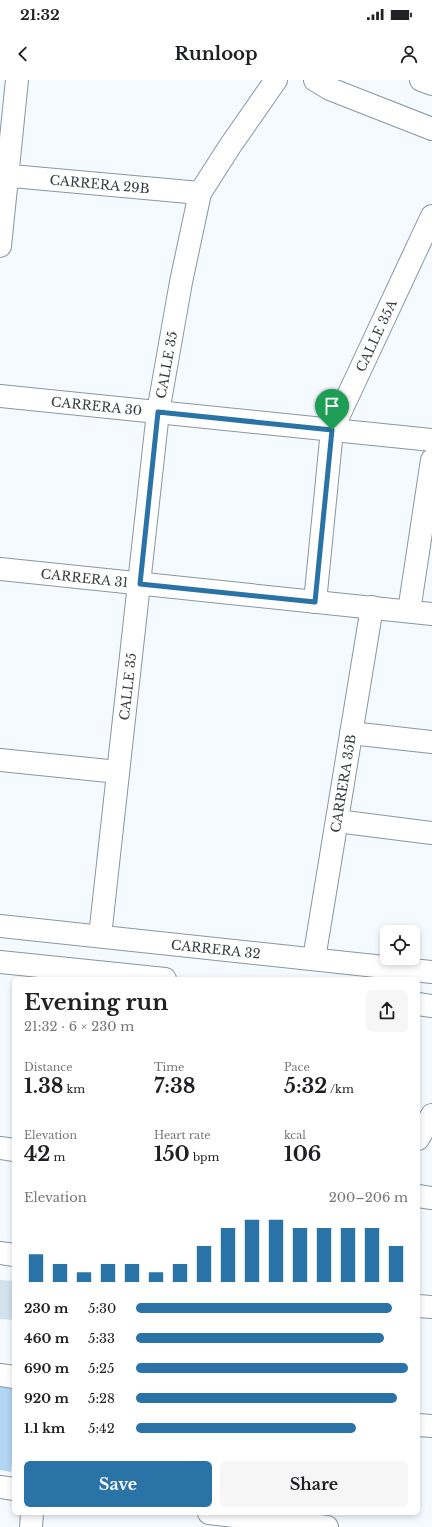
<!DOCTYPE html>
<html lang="en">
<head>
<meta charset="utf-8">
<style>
  body { margin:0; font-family:"Libre Baskerville",serif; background:#f6f6f6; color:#202124; height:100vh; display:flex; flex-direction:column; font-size:15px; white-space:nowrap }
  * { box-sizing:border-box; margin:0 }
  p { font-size:13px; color:#757577 }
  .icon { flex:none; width:22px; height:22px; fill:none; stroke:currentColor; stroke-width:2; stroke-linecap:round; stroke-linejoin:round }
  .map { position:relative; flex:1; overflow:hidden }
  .sheet { position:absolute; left:12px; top:897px; width:408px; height:538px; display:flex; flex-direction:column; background:#fff; border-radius:6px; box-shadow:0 2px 6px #0003 }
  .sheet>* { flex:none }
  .tools { position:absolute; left:380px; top:845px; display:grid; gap:8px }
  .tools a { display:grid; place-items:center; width:40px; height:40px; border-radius:6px; background:#fff; box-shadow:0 2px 6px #0003; font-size:20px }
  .pin { position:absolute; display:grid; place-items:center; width:34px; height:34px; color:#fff; margin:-41px -17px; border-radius:50% 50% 50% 0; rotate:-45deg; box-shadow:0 0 4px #0007 }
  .pin .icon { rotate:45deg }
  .round { display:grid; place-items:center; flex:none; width:42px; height:42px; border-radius:6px; background:#f6f6f6 }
  .headline { display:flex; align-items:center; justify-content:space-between; height:68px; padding:0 12px }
  h1 { font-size:22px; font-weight:700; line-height:30px }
  .metrics { display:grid; grid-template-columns:repeat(3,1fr); gap:6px; height:68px; padding:4px 12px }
  .metrics div { display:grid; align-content:center }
  .metrics b { font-size:20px; font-weight:700 }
  .metrics small { font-size:11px; font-weight:400 }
  .metrics p { font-size:11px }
  .chart { height:112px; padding:8px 12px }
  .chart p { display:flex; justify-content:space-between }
  .chart svg { width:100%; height:72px; margin-top:4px; stroke:#2973a7; stroke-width:6 }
  .button { display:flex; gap:8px; margin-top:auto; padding:8px 12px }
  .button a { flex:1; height:46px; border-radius:6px; background:#2973a7; color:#fff; font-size:16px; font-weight:700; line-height:46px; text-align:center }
  .button a+a { background:#f6f6f6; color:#202124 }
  ul { padding:0 12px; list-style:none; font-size:13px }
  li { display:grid; grid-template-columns:64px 48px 1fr; align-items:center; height:30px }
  li i { height:10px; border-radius:5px; background:#2973a7 }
  .status { display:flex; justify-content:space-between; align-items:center; height:28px; padding:0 20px; background:#fff; direction:ltr }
  .status svg { height:11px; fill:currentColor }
  header { display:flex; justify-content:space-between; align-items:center; height:52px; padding:0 12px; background:#fff; font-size:18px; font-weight:700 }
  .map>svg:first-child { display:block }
</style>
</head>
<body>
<div class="status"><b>21:32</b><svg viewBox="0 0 49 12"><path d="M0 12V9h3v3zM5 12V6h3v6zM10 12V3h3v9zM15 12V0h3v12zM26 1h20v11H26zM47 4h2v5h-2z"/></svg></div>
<header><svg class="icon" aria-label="back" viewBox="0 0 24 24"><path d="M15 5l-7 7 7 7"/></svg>Runloop<svg class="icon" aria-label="person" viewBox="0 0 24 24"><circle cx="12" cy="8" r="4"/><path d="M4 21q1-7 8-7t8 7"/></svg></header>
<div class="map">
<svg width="432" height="1447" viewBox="0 0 432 1447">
  <rect width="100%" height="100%" fill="#f4faff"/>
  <path fill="#b2d6f4" d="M 0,1300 L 14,1301 L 14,1361 L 11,1392 L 0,1390 Z"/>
  <path fill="#d4e2ee" d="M 0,1200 L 14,1201 L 14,1240 L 0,1239 Z"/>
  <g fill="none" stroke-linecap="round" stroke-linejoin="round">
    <defs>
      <g id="minor">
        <path d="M 315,0 L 330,9 L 432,49"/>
        <path d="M 421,0 L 432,4"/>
        <path id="s1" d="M 0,95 L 200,113"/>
        <path d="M 0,166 L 17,0"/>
        <path id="s2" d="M 0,316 L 432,360"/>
        <path id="s3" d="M 0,489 L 432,534"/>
        <path id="s4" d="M 315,522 L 332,350 L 432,136"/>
        <path d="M 409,531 L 432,380"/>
        <path d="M 351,653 L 432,662"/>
        <path d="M 0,680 L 118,692"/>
        <path d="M 337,741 L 432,753"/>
        <path id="s5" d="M 0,846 L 432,892"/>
        <path id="s6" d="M 100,856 L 158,332 L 181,202 L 200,113 L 230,66 L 276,0"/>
        <path id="s7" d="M 314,879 L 372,527"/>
        <path d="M 0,882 L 165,899"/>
        <path d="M 418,924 L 432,926"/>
        <path d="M 418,1059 L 432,1035"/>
        <path d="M 0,1068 L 14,1070"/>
        <path d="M 418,1116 L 432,1118"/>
        <path d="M 0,1173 L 14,1175"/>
        <path d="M 418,1226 L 432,1227"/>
        <path d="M 0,1295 L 14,1297"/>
        <path d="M 418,1345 L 432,1346"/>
        <path d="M 0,1407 L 14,1409"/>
        <path d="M 209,1433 L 327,1447"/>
        <path d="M 31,1447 L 32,1433"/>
      </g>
    </defs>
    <use href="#minor" stroke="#8996a1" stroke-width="24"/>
    <use href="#minor" stroke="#fff" stroke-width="22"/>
  </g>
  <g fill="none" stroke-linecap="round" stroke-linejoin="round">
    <defs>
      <path id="route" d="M 158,332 L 332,350 L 315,522 L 140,504 Z"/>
    </defs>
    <use href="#route" stroke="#fff" stroke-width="8"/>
    <use href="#route" stroke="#2973a7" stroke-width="5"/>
  </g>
  <g text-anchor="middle" stroke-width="3.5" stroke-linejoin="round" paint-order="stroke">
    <g font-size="13" fill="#383e42" stroke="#fff">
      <text dy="5" stroke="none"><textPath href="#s1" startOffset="100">CARRERA 29B</textPath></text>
      <text dy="5" stroke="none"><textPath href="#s4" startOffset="277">CALLE 35A</textPath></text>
      <text dy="5" stroke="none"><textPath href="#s6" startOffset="575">CALLE 35</textPath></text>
      <text dy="5" stroke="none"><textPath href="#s2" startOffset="97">CARRERA 30</textPath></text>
      <text dy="5" stroke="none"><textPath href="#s3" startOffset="85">CARRERA 31</textPath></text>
      <text dy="5" stroke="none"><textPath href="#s6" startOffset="251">CALLE 35</textPath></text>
      <text dy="5" stroke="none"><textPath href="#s7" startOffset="178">CARRERA 35B</textPath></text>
      <text dy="5" stroke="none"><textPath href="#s5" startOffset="217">CARRERA 32</textPath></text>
    </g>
  </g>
</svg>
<div class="tools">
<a><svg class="icon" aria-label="locate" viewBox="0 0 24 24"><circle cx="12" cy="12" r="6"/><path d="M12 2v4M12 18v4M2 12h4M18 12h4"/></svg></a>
</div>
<div class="pin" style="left:332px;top:350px;background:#1e9e55"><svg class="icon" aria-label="arrive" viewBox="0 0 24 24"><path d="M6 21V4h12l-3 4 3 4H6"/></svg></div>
<section class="sheet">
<div class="headline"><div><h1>Evening run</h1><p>21:32 · 6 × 230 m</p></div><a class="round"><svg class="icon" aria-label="share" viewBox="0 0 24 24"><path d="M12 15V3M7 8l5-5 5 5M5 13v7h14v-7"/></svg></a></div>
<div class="metrics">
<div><p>Distance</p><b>1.38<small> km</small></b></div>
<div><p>Time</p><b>7:38</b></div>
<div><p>Pace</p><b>5:32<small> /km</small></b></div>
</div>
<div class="metrics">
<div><p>Elevation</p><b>42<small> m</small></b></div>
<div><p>Heart rate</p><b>150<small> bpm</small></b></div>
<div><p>kcal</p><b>106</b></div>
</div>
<div class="chart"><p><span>Elevation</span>200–206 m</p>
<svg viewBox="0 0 160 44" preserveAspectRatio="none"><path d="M5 44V27M15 44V33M25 44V38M35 44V33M45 44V33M55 44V38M65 44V33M75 44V22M85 44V11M95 44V6M105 44V6M115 44V11M125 44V11M135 44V11M145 44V11M155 44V22"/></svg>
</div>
<ul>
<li><b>230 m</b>5:30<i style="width:94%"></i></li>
<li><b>460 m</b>5:33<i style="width:91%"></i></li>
<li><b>690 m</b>5:25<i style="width:100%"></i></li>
<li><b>920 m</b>5:28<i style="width:96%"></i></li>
<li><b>1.1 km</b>5:42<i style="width:81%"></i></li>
</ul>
<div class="button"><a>Save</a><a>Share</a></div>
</section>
</div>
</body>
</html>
